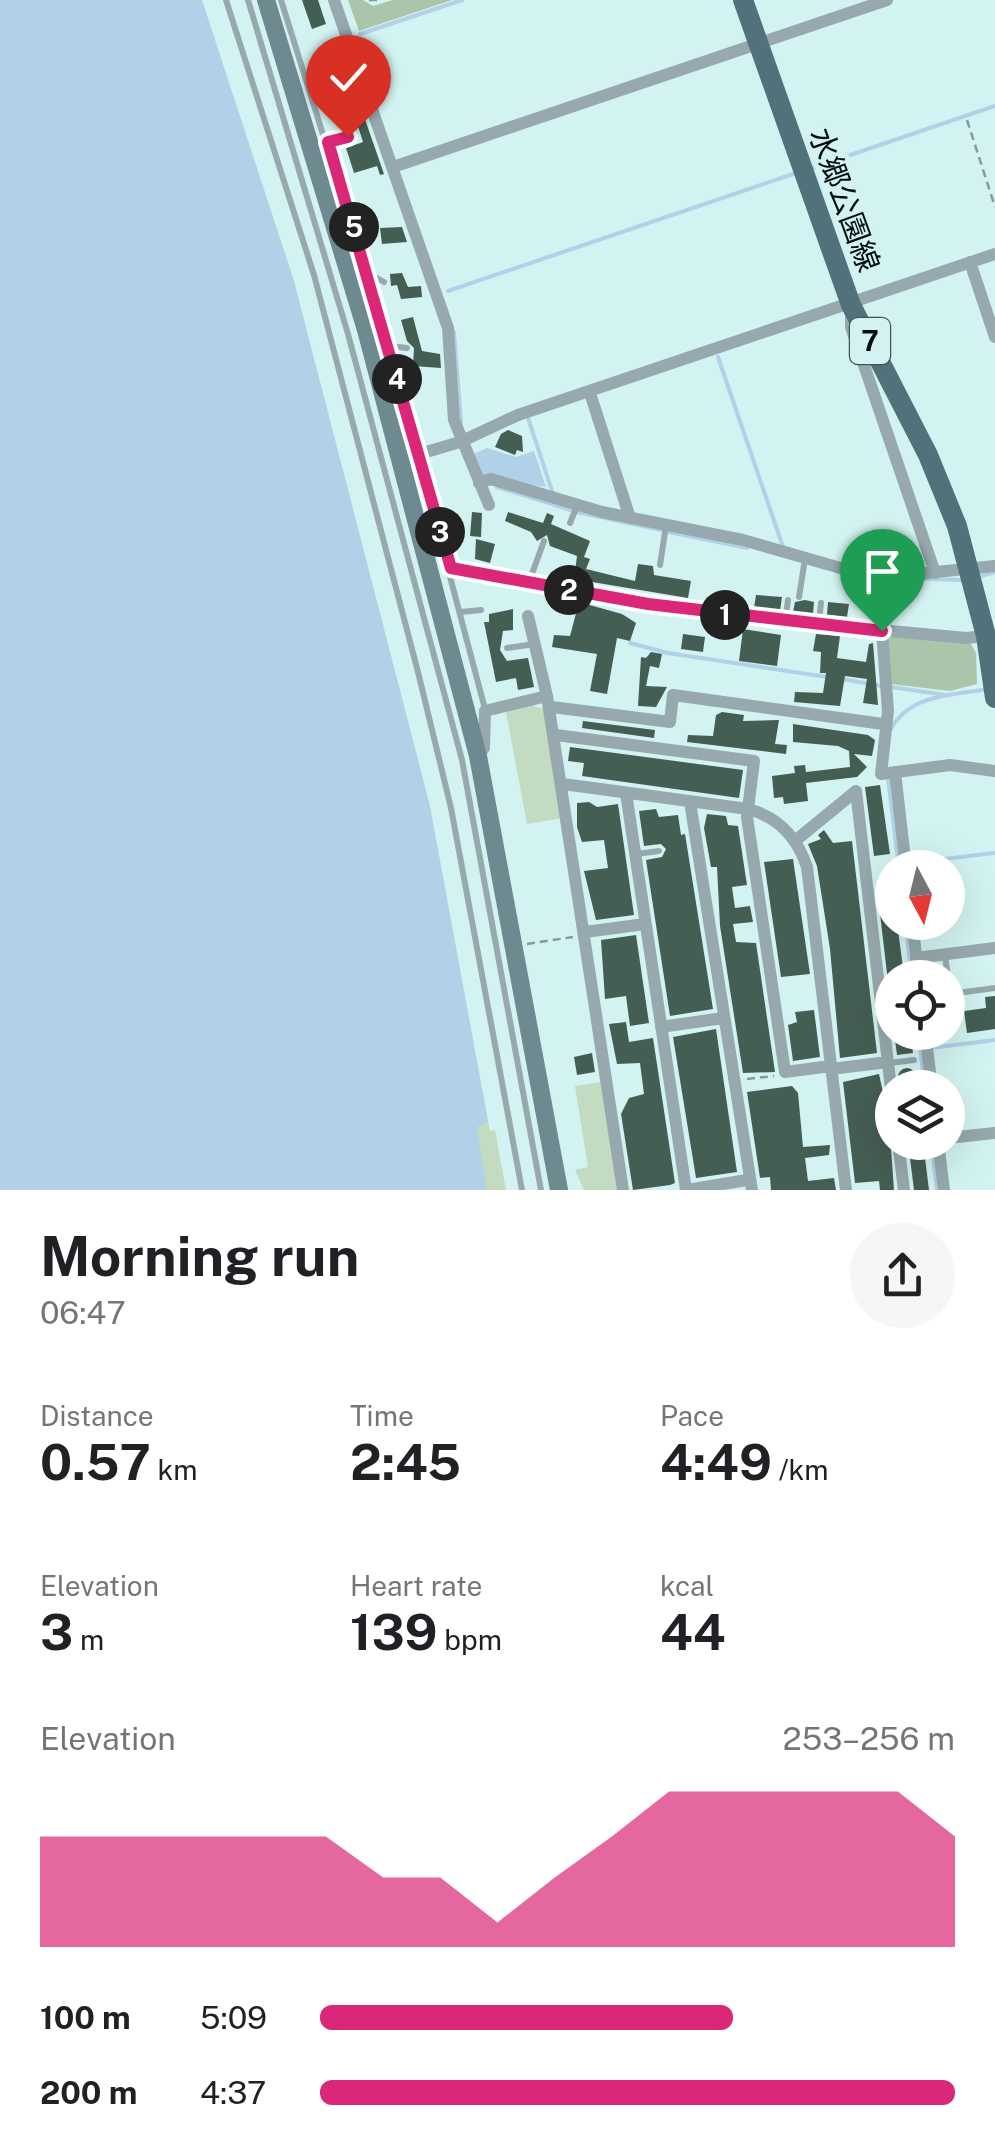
<!DOCTYPE html>
<html lang="en">
<head>
<meta charset="utf-8">
<style>
  body { margin:0; font-family:"Public Sans","Noto Sans JP",sans-serif; background:#f6f6f6; color:#202124; height:100vh; display:flex; flex-direction:column; font-size:38px; white-space:nowrap }
  * { box-sizing:border-box; margin:0 }
  p { font-size:32px; color:#757577 }
  .icon { flex:none; width:55px; height:55px; fill:none; stroke:currentColor; stroke-width:2; stroke-linecap:round; stroke-linejoin:round }
  .map { position:relative; height:1190px; overflow:hidden }
  .drawer { display:flex; flex-direction:column; background:#fff; flex:1 }
  .drawer>* { flex:none }
  .needle { width:65px; rotate:173deg }
  .fabs { position:absolute; left:875px; top:850px; display:grid; gap:20px }
  .fabs a { display:grid; place-items:center; width:90px; height:90px; border-radius:50%; background:#fff; box-shadow:0 10px 40px #0002; font-size:50px }
  .pin { position:absolute; display:grid; place-items:center; width:85px; height:85px; color:#fff; margin:-102px -42px; border-radius:50% 50% 50% 0; rotate:-45deg; box-shadow:0 0 10px #0007 }
  .pin .icon { rotate:45deg }
  .km { position:absolute; width:50px; height:50px; margin:-25px; border-radius:50%; background:#222; color:#fff; font-size:28px; line-height:50px; text-align:center }
  .round { display:grid; place-items:center; flex:none; width:105px; height:105px; border-radius:52px; background:#f6f6f6 }
  .headline { display:flex; align-items:center; justify-content:space-between; height:170px; padding:0 40px }
  h1 { font-size:55px; font-weight:700; line-height:75px }
  .stats { display:grid; grid-template-columns:repeat(3,1fr); gap:15px; height:170px; padding:10px 40px }
  .stats div { display:grid; align-content:center }
  .stats b { font-size:50px; font-weight:700 }
  .stats small { font-size:28px; font-weight:400 }
  .stats p { font-size:28px }
  .chart { height:280px; padding:20px 40px }
  .chart p { display:flex; justify-content:space-between }
  .chart svg { width:100%; height:180px; margin-top:10px; fill:#db2777; opacity:.7 }
  ul { padding:0 40px; list-style:none; font-size:32px }
  li { display:grid; grid-template-columns:160px 120px 1fr; align-items:center; height:75px }
  li i { height:25px; border-radius:12px; background:#db2777 }
  .map>svg:first-child { display:block }
</style>
</head>
<body>
<div class="map">
<svg width="995" height="1190" viewBox="0 0 995 1190">
  <rect width="100%" height="100%" fill="#d2f3f1"/>
  <path fill="#c2dbc1" d="M 531,705 L 547,710 L 562,818 L 527,824 L 506,712 Z
    M 602,1082 L 619,1190 L 584,1190 L 575,1170 L 588,1167 L 575,1086 Z
    M 483,1096 L 490,1131 L 495,1130 L 506,1190 L 471,1190 L 455,1130 Z"/>
  <path fill="#abc5aa" d="M 348,0 L 363,0 L 373,6 L 393,0 L 452,0 L 359,31 Z
    M 891,635 L 970,642 L 976,653 L 977,684 L 950,691 L 891,684 L 886,637 Z"/>
  <path fill="#b0d1e7" d="M 0,0 L 202,0 L 294,281 L 430,806 L 488,1121 L 477,1127 L 486,1190 L 0,1190 Z
    M 487,448 L 516,457 L 534,451 L 546,487 L 482,478 L 471,455 Z"/>
  <g fill="none" stroke-linecap="round" stroke-linejoin="round">
    <path stroke="#b0d1e7" stroke-width="4" d="M 360,34 L 462,0
      M 809,169 L 995,106
      M 448,291 L 793,174
      M 454,332 L 461,423
      M 718,357 L 783,547
      M 528,418 L 553,494
      M 497,487 L 571,510
      M 577,512 L 661,530
      M 669,532 L 747,548
      M 981,576 L 995,572
      M 925,579 L 962,580
      M 630,643 L 668,653 L 827,677
      M 842,679 L 882,686
      M 891,687 L 946,695
      M 891,729 C 910,694 953,695 988,689
      M 888,778 L 899,868
      M 911,863 L 994,853
      M 905,922 L 912,978
      M 918,1032 L 925,1088
      M 930,1048 L 995,1040
      M 931,1142 L 937,1190"/>
  </g>
  <path fill="#455e54" d="M 302,0 L 318,0 L 326,24 L 312,29 Z
    M 351,94 L 353,104 L 359,102 L 384,174 L 380,175 L 377,166 L 354,173 L 346,148 L 363,142 L 357,123 L 341,127 L 334,99 Z
    M 402,227 L 407,242 L 382,244 L 380,228 Z
    M 402,273 L 408,287 L 421,286 L 422,297 L 401,299 L 397,285 L 391,286 L 390,274 Z
    M 413,317 L 422,351 L 440,354 L 441,368 L 413,366 L 414,348 L 407,341 L 401,320 Z
    M 508,430 L 522,436 L 523,452 L 517,450 L 515,455 L 495,447 L 501,434 Z
    M 472,512 L 482,513 L 481,537 L 470,536 Z
    M 508,512 L 543,523 L 547,513 L 554,516 L 551,524 L 590,541 L 584,557 L 590,559 L 586,569 L 635,581 L 638,564 L 653,566 L 654,575 L 691,581 L 688,598 L 574,579 L 577,556 L 550,546 L 547,535 L 537,541 L 531,532 L 505,521 Z
    M 476,539 L 495,544 L 490,563 L 475,559 Z
    M 875,589 L 889,590 L 888,621 L 872,619 Z
    M 756,595 L 782,597 L 780,611 L 754,608 Z
    M 805,600 L 814,602 L 813,614 L 793,612 L 795,602 Z
    M 579,602 L 622,614 L 636,623 L 630,641 L 617,638 L 607,694 L 590,691 L 597,654 L 552,647 L 554,635 L 570,636 Z
    M 828,602 L 849,604 L 847,617 L 827,615 Z
    M 513,609 L 513,630 L 503,631 L 500,650 L 507,661 L 528,658 L 534,687 L 518,690 L 516,678 L 496,682 L 484,622 L 489,622 L 489,614 Z
    M 743,629 L 781,635 L 777,666 L 739,661 Z
    M 683,634 L 705,637 L 703,652 L 681,649 Z
    M 816,634 L 840,636 L 837,658 L 866,662 L 869,644 L 873,643 L 878,705 L 863,703 L 867,679 L 845,676 L 840,706 L 794,702 L 795,692 L 823,693 L 826,673 L 820,673 L 821,652 L 813,651 Z
    M 651,652 L 662,654 L 659,668 L 650,666 L 646,686 L 667,687 L 656,707 L 638,706 L 641,657 L 646,658 Z
    M 722,712 L 744,715 L 743,721 L 779,720 L 775,744 L 787,745 L 786,754 L 687,742 L 688,735 L 713,736 L 716,715 Z
    M 583,721 L 655,730 L 654,738 L 582,728 Z
    M 793,724 L 868,735 L 875,740 L 872,756 L 854,754 L 867,767 L 857,777 L 806,783 L 808,801 L 784,804 L 783,797 L 774,798 L 772,776 L 795,773 L 794,766 L 805,765 L 806,772 L 850,767 L 849,751 L 838,746 L 793,742 Z
    M 570,747 L 743,770 L 739,798 L 582,776 L 584,763 L 568,761 Z
    M 880,785 L 890,854 L 874,856 L 865,787 Z
    M 589,802 L 597,807 L 618,804 L 634,915 L 596,920 L 584,871 L 608,868 L 604,840 L 582,842 L 577,827 L 577,803 Z
    M 656,809 L 659,817 L 678,815 L 681,835 L 685,834 L 713,1009 L 670,1016 L 646,860 L 662,857 L 666,849 L 661,844 L 644,846 L 639,811 Z
    M 707,814 L 726,816 L 728,825 L 738,826 L 747,885 L 732,887 L 735,908 L 750,906 L 753,922 L 733,924 L 736,942 L 756,943 L 775,1072 L 743,1073 L 720,926 L 717,867 L 711,867 L 704,828 Z
    M 824,830 L 833,843 L 852,841 L 877,1053 L 840,1058 L 830,949 L 817,866 L 808,844 L 821,839 L 818,835 Z
    M 793,859 L 810,974 L 781,977 L 764,862 Z
    M 892,884 L 892,930 L 898,930 L 904,975 L 892,978 L 892,1016 L 877,888 Z
    M 636,935 L 649,1023 L 630,1026 L 626,996 L 605,999 L 601,940 Z
    M 995,996 L 995,1029 L 967,1033 L 964,1011 L 986,1008 L 985,997 Z
    M 814,1010 L 820,1057 L 793,1061 L 788,1025 L 797,1022 L 795,1012 Z
    M 626,1022 L 629,1042 L 653,1038 L 675,1183 L 670,1185 L 633,1190 L 621,1114 L 629,1098 L 644,1094 L 640,1063 L 617,1064 L 609,1024 Z
    M 716,1029 L 737,1172 L 696,1178 L 673,1037 Z
    M 894,1032 L 910,1032 L 913,1053 L 897,1055 Z
    M 592,1053 L 595,1072 L 577,1075 L 574,1057 Z
    M898 1077a9 9 0 1 1 18 0a9 9 0 1 1-18 0Z
    M 879,1074 L 889,1120 L 894,1190 L 880,1190 L 879,1181 L 855,1183 L 843,1082 Z
    M 792,1086 L 798,1093 L 803,1147 L 830,1145 L 829,1155 L 805,1158 L 808,1181 L 834,1178 L 836,1190 L 771,1190 L 770,1177 L 760,1178 L 747,1092 Z
    M 908,1142 L 923,1142 L 929,1190 L 914,1190 Z"/>
  <g fill="none" stroke-linecap="round" stroke-linejoin="round">
    <path stroke="#849c9b" stroke-width="2.5" stroke-dasharray="8 5" stroke-linecap="butt" d="M 369,0 L 382,0
      M 967,120 L 995,207
      M 527,944 L 573,937
      M 747,1079 L 774,1076"/>
    <path stroke="#97a9ae" stroke-width="6" d="M 226,0 L 314,275 L 418,672 L 451,808 L 522,1190
      M 248,0 L 348,334 L 462,760 L 541,1190
      M 281,0 L 389,346 L 485,709
      M 328,142 L 348,137
      M 354,227 L 374,223
      M 368,273 L 384,282
      M 389,346 L 407,348
      M 570,523 L 577,506
      M 660,565 L 666,526
      M 529,582 L 544,541
      M 799,597 L 805,559
      M 461,612 L 481,610
      M 785,622 L 788,600
      M 819,622 L 821,603
      M 507,648 L 535,644
      M 636,854 L 659,851
      M 945,955 L 950,994 L 995,988
      M 890,1063 L 914,1060"/>
    <path stroke="#97a9ae" stroke-width="12" d="M 334,0 L 448,328 L 454,420 L 489,505
      M 393,167 L 887,0
      M 970,262 L 995,337
      M 851,313 L 851,327 L 935,573
      M 590,393 L 630,518
      M 416,455 L 460,442 L 518,415 L 995,254
      M 479,483 L 491,479 L 602,512 L 743,540 L 858,573 L 907,575 L 995,566
      M 451,569 L 739,617 L 966,638 L 993,635
      M 528,616 L 547,696
      M 882,631 L 888,711 L 881,774 L 950,765 L 995,771
      M 552,707 L 670,722 L 673,695 L 883,724
      M 556,735 L 754,761 L 747,817 L 785,1072 L 831,1066
      M 478,756 L 484,748 L 485,711 L 547,696 L 623,1190
      M 895,772 L 906,868
      M 563,784 L 748,809 C 778,817 797,837 807,867 L 846,1190
      M 626,793 L 686,1190
      M 690,802 L 752,1190
      M 795,841 L 856,791 L 892,1097
      M 912,922 L 919,978
      M 585,932 L 645,924
      M 916,958 L 995,948
      M 661,1027 L 723,1018
      M 925,1032 L 932,1088
      M 831,1069 L 888,1062
      M 948,1138 L 995,1133
      M 898,1142 L 904,1190
      M 938,1142 L 944,1190
      M 687,1190 L 747,1180"/>
    <path stroke="#6e8990" stroke-width="18" d="M 266,0 L 366,330 L 478,756 L 559,1190"/>
    <path stroke="#51727a" stroke-width="20" d="M 743,0 L 851,305 L 928,455 L 957,526 L 986,636 L 995,698"/>
  </g>
  <g fill="none" stroke-linecap="round" stroke-linejoin="round">
    <defs>
      <path id="route" d="M 348,137 L 328,142 L 451,568 L 648,604 L 882,631"/>
    </defs>
    <use href="#route" stroke="#fff" stroke-width="20"/>
    <use href="#route" stroke="#db2777" stroke-width="12"/>
  </g>
  <g text-anchor="middle" stroke-width="10" stroke-linejoin="round" paint-order="stroke">
    <rect fill="#d2f3f1" stroke="#425353" stroke-width="2.5" x="850" y="318" width="40" height="46" rx="8"/>
    <g font-size="28" font-weight="bold" fill="#050f0f">
      <text x="870" y="351">7</text>
    </g>
    <g font-size="30" fill="#050f0f" stroke="#d2f3f1">
      <text transform="translate(844 200) rotate(70)" y="10">水郷公園線</text>
    </g>
  </g>
</svg>
<div class="fabs">
<a><svg class="needle" viewBox="-14 -14 28 28"><path d="M0-13l5 13h-10z" fill="#e53935"/><path d="M0 13l5-13h-10z" fill="#757577"/></svg></a>
<a><svg class="icon" aria-label="locate" viewBox="0 0 24 24"><circle cx="12" cy="12" r="6"/><path d="M12 2v4M12 18v4M2 12h4M18 12h4"/></svg></a>
<a><svg class="icon" aria-label="layers" viewBox="0 0 24 24"><path d="M12 4l9 5-9 5-9-5zM3 14l9 5 9-5"/></svg></a>
</div>
<div class="pin" style="left:882px;top:631px;background:#1e9e55"><svg class="icon" aria-label="arrive" viewBox="0 0 24 24"><path d="M6 21V4h12l-3 4 3 4H6"/></svg></div>
<div class="pin" style="left:348px;top:137px;background:#d93025"><svg class="icon" aria-label="check" viewBox="0 0 24 24"><path d="M5 12l5 5 9-10"/></svg></div>
<b class="km" style="left:725px;top:615px">1</b>
<b class="km" style="left:569px;top:590px">2</b>
<b class="km" style="left:440px;top:532px">3</b>
<b class="km" style="left:397px;top:379px">4</b>
<b class="km" style="left:354px;top:227px">5</b>
</div>
<section class="drawer">
<div class="headline"><div><h1>Morning run</h1><p>06:47</p></div><a class="round"><svg class="icon" aria-label="share" viewBox="0 0 24 24"><path d="M12 15V3M7 8l5-5 5 5M5 13v7h14v-7"/></svg></a></div>
<div class="stats">
<div><p>Distance</p><b>0.57<small> km</small></b></div>
<div><p>Time</p><b>2:45</b></div>
<div><p>Pace</p><b>4:49<small> /km</small></b></div>
</div>
<div class="stats">
<div><p>Elevation</p><b>3<small> m</small></b></div>
<div><p>Heart rate</p><b>139<small> bpm</small></b></div>
<div><p>kcal</p><b>44</b></div>
</div>
<div class="chart"><p><span>Elevation</span>253–256 m</p>
<svg viewBox="0 0 160 44" preserveAspectRatio="none"><path d="M0 44V17L10 17L20 17L30 17L40 17L50 17L60 27L70 27L80 38L90 27L100 17L110 6L120 6L130 6L140 6L150 6L160 17V44z"/></svg>
</div>
<ul>
<li><b>100 m</b>5:09<i style="width:65%"></i></li>
<li><b>200 m</b>4:37<i style="width:100%"></i></li>
</ul>
</section>
</body>
</html>
